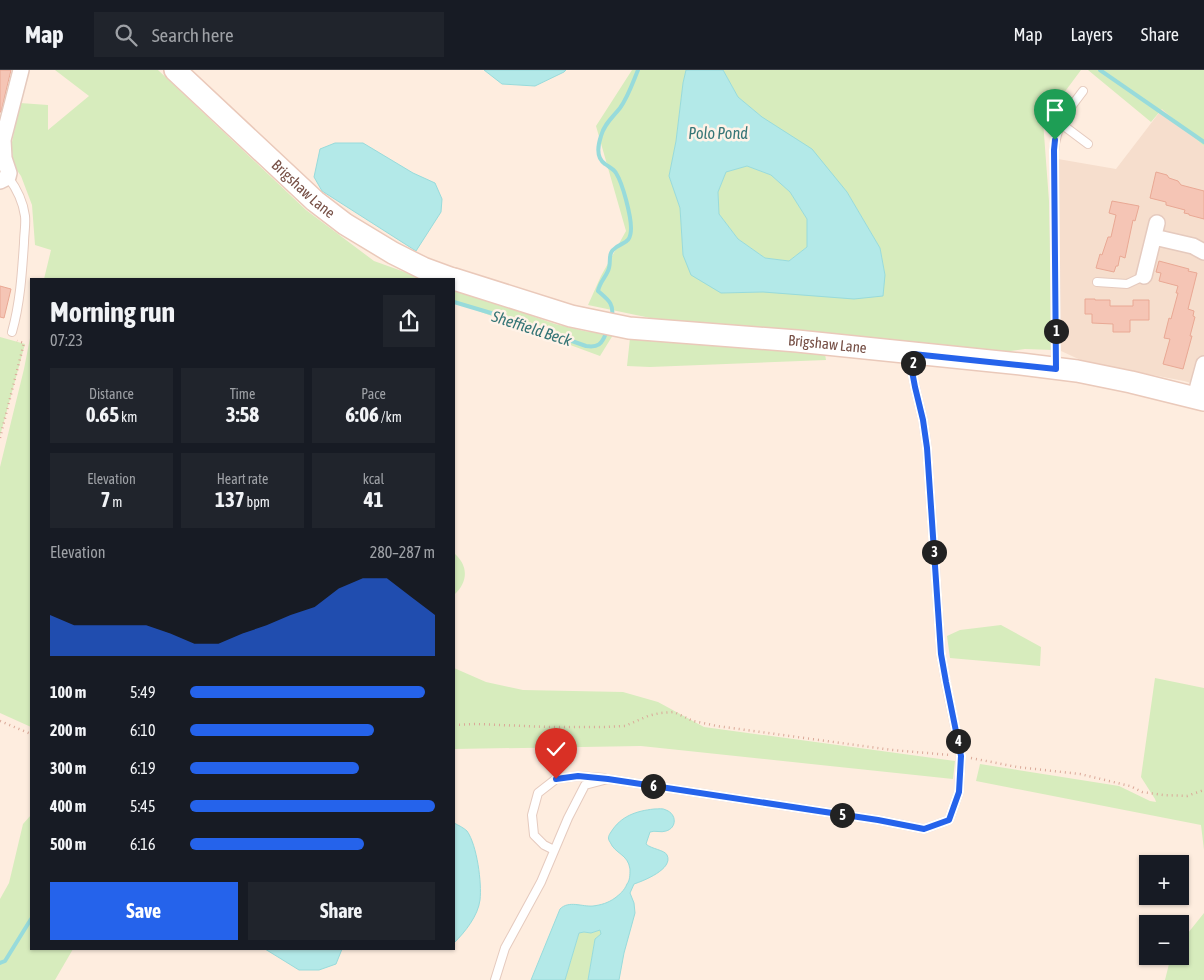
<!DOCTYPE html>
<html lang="en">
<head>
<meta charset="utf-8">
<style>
  body { margin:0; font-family:"Asap Condensed",sans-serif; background:#20242c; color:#f1f3f6; height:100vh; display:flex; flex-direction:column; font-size:19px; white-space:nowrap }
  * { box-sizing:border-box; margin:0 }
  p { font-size:16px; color:#9ea1a6 }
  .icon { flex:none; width:28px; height:28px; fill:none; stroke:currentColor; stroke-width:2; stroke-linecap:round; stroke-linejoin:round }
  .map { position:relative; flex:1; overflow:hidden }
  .side { position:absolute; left:30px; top:208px; width:425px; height:672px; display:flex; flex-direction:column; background:#171b24; border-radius:0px; box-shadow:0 1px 4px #0004 }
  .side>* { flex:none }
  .buttons { position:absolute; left:1139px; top:785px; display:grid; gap:10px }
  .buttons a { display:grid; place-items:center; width:50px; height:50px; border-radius:0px; background:#171b24; box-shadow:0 1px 4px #0004; font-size:25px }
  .pin { position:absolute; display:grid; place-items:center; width:42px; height:42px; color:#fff; margin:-51px -21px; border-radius:50% 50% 50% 0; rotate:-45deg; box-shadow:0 0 5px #0007 }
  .pin .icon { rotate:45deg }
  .km { position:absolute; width:25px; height:25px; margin:-12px; border-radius:50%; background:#222; color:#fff; font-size:14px; line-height:25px; text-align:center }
  .round { display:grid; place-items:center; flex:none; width:52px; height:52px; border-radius:0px; background:#20242c }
  .summary { display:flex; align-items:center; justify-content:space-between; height:85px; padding:0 20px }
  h1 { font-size:28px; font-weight:700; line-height:38px }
  .metrics { display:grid; grid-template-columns:repeat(3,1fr); gap:8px; height:85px; padding:5px 20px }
  .metrics div { display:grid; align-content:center; border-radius:0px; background:#20242c; text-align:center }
  .metrics b { font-size:21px; font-weight:700 }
  .metrics small { font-size:14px; font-weight:400 }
  .metrics p { font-size:14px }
  .chart { height:140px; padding:10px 20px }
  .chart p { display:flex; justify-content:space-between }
  .chart svg { width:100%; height:90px; margin-top:5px; fill:#2563eb; opacity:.7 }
  .button { display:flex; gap:10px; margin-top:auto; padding:10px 20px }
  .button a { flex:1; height:58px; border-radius:0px; background:#2563eb; color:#fff; font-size:20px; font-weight:700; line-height:58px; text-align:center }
  .button a+a { background:#20242c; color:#f1f3f6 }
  ul { padding:0 20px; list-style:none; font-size:16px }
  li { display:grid; grid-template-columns:80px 60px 1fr; align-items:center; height:38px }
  li i { height:12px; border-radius:6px; background:#2563eb }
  header { display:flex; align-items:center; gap:30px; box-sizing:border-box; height:70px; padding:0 25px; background:#171b24; border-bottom:1px solid #363941 }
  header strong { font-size:24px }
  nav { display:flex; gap:28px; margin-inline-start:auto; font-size:18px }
  .search { width:350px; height:45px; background:#20242c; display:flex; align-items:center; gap:12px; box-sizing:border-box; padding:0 18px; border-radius:0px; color:#9ea1a6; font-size:19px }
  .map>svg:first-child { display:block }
</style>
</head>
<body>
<header>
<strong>Map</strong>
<div class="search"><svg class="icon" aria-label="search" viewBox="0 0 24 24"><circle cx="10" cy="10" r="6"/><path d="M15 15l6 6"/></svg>Search here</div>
<nav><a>Map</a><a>Layers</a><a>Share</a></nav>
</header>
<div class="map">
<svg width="1204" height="910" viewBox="0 0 1204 910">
  <rect width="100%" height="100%" fill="#feeddf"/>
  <path fill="#f6decd" d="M 1162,39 L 1204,76 L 1204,317 L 1184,311 L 1085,292 L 1061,281 L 1058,89 L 1116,99 Z"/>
  <path fill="#d7ecbd" d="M 55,0 L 158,0 L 306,140 L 374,191 L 424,209 L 44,209 L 51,180 L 35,175 L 32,135 L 21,106 L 16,99 L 13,90 L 12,81 L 12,72 L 20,33 L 48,35 L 48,60 L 89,26 Z
    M 632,0 L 686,0 L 683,13 L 676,71 L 669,106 L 680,138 L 683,185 L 721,223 L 763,222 L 885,205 L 880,178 L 847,122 L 762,47 L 738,27 L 723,0 L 1081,0 L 1043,51 L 1049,131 L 1053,280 L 1025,279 L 996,283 L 660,250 L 588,235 L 601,206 L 626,161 L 596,56 Z
    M 1088,0 L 1204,0 L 1204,76 L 1162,39 L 1151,52 Z
    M 747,96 L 771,105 L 790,122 L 807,149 L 807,177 L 789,191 L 765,188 L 738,169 L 719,144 L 718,122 L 726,102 Z
    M 454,219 L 555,254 L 584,261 L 613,265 L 600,286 L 454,232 Z
    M 31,263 L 31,657 L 0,643 L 0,397 L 24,299 Z
    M 0,267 L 25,274 L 0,366 Z
    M 630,268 L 788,279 L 825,284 L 826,290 L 650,297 L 627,296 Z
    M 454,483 C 469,496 468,512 454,525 Z
    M 1001,555 L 1041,577 L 1040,596 L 950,588 L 947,566 L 960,560 Z
    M 454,598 L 486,612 L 523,620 L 623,622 L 658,632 L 704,657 L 955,691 L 953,709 L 641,676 L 454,679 Z
    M 1155,608 L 1204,618 L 1204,780 L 1201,755 L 976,711 L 980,694 L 1119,716 L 1150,731 L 1156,732 L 1155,729 L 1141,707 Z
    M 31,745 L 31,879 L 73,879 L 55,910 L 0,910 L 0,829 L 9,813 L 23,754 Z
    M 1204,843 L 1204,910 L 1165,910 L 1171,886 L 1180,886 L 1180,873 Z
    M 600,860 L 601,864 L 595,869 L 588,910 L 565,910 L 579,863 L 584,862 L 591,863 Z"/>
  <path fill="#b3e9e8" stroke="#98dbdb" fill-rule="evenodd" d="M 484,0 L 566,0 L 564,2 L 535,16 L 502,14 Z
    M 686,0 L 723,0 L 738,27 L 762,47 L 812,79 L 847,122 L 880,178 L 885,205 L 883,226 L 854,229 L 763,222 L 721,223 L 691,205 L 683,185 L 680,138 L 669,106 L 676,71 L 683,13 ZM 747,96 L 771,105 L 790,122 L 807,149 L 807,177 L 789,191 L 765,188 L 738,169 L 719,144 L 718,122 L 726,102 Z
    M 335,73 L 363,73 L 413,103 L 435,113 L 442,129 L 441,142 L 416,181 L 322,121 L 314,107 L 320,79 Z
    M 654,739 C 658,739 663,738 666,740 C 677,744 677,758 666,761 C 661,763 655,760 650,762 L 646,774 C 651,779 665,780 667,785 C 674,799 643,811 634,814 L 630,823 L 634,833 L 635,843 L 624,883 L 619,910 L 588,910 L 595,869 L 601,864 L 600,860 L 591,863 L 584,862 L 579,863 L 565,910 L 531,910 L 560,839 C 569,830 582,837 593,836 C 601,835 608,833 615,828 C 620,824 624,821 627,814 C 630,810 630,805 630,799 C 628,784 615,784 610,772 C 607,768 609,765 611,762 C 621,746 636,741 654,739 Z
    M 454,753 C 458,755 464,758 467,761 C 477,775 482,813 480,830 C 478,846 465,862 454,873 Z
    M 265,879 L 342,879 L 336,894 L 319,900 L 299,900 Z"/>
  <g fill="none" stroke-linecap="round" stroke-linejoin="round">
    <path stroke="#98dbdb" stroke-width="4" d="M 1100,0 L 1204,72
      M 454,232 L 501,246 L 586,276 C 598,278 602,274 606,263
      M 612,247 C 614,233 608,230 598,221 C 600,211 607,206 609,198 C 611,192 608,184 613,180 C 621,171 631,176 631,158 C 631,146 623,114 616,103 C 614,99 609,97 605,94 C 596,88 598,75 601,66 C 604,54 613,47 620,38 C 628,27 633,12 638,0
      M 0,893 L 5,891 L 31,849"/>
  </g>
  <path fill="#f5c5b5" stroke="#e9a894" d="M 0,0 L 11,0 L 1,42 L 0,42 Z
    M 1156,102 L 1167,105 L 1169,108 L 1178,111 L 1181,115 L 1204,121 L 1204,149 L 1189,145 L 1189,144 L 1184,143 L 1185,140 L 1166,135 L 1166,132 L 1150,128 Z
    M 1112,131 L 1139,136 L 1135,151 L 1133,150 L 1125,188 L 1120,186 L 1118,196 L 1116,196 L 1114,202 L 1096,198 L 1100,184 L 1102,185 L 1108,167 L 1111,167 L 1116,145 L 1109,143 Z
    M 1159,191 L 1189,199 L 1188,201 L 1197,203 L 1188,239 L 1194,241 L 1193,246 L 1195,247 L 1190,266 L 1192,266 L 1183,299 L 1163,294 L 1170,269 L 1164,268 L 1169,248 L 1171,249 L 1178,223 L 1176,223 L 1178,216 L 1159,211 L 1161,203 L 1156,202 Z
    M 0,216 L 11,219 L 4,248 L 0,247 Z
    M 1085,229 L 1095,229 L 1095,230 L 1110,230 L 1110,236 L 1133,236 L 1133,230 L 1149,230 L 1149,250 L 1130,250 L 1130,262 L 1113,262 L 1113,254 L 1092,253 L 1092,244 L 1085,244 Z"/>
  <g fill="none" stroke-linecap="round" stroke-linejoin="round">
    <defs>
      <path id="lane" d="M 1060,53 L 1088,74
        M 8,107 C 17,119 23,131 25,146 C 26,155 24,164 24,173 C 22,203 20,234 12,262
        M 1097,212 L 1127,214 L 1144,206
        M 1056,297 L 1054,81 C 1057,53 1067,42 1083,21
        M 554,780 L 544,775 L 534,765 L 532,745 L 538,723 L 556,709 L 578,706 L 604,708
        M 495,910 L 505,878 L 541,812 L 568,748 L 585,715 L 608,709 L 878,750 L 924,759 L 949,750 L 959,722 L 961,686 L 946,613 L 941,584 L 927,378 L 923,350 L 915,317 L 912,301 L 913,286"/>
      <path id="street" d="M 0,111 L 8,107 L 9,103 L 4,88 L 3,70 L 21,0
        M 1154,167 L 1193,176 L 1204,182
        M 1144,206 L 1157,153
        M 1195,327 L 1204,294"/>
      <g id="secondary">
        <path id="s1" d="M 175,0 L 315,131 L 345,154 L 393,183 L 423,198 L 453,209"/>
        <path id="s2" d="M 454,209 L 571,246 L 629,258 L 797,271 L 1021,294 L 1077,301 L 1131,312 L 1204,330"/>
      </g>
    </defs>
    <use href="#lane" stroke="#e5cabe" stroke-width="10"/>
    <use href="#street" stroke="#e5cabe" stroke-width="18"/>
    <use href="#secondary" stroke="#eac9ba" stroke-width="24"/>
    <path stroke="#daa898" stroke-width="2.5" stroke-dasharray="1 4" stroke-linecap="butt" d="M 0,368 L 24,273 L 17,271
      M 0,651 L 31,664
      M 454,655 L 476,654 L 548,657 L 605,657 L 625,656 L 648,646 L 660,643 L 674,642 L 693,651 L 717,656 L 892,680 L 950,685
      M 971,688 L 1017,697 L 1080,704 L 1130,716 L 1142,722 L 1163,725 L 1187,726 L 1204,720"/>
    <use href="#lane" stroke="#fff" stroke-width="8"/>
    <use href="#street" stroke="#fff" stroke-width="15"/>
    <use href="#secondary" stroke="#fff" stroke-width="21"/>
  </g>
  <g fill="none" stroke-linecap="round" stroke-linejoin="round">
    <defs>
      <path id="route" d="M 556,709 L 578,706 L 608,709 L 878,750 L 924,759 L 949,750 L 959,722 L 961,686 L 946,612 L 941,584 L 927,378 L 923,350 L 915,317 L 912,301 L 913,284 L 1056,299 L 1054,80 L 1055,70"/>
    </defs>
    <use href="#route" stroke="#fff" stroke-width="10"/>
    <use href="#route" stroke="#2563eb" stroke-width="6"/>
  </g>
  <g text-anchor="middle" stroke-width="5" stroke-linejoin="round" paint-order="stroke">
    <g font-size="15" fill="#764f45" stroke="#fff2e7">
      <text dy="5" stroke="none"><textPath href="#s1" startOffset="175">Brigshaw Lane</textPath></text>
      <text dy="5" stroke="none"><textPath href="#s2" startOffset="381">Brigshaw Lane</textPath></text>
    </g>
    <g font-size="16" font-style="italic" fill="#357576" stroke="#fff2e7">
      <text x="718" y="69">Polo Pond</text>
      <text transform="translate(532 258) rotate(18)" y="6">Sheffield Beck</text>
    </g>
  </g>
</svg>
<div class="buttons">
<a>+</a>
<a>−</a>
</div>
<div class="pin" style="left:1055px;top:70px;background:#1e9e55"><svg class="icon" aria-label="arrive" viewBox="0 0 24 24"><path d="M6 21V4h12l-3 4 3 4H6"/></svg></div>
<div class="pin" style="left:556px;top:709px;background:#d93025"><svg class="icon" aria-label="check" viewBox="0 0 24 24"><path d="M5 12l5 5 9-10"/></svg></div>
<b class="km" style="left:1056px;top:261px">1</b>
<b class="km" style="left:913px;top:293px">2</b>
<b class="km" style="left:934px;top:482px">3</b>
<b class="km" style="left:958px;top:671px">4</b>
<b class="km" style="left:842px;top:745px">5</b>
<b class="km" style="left:653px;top:716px">6</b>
<section class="side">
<div class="summary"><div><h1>Morning run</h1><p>07:23</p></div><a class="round"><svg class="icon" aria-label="share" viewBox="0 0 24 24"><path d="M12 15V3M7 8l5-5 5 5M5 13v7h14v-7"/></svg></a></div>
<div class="metrics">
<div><p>Distance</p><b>0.65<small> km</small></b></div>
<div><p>Time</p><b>3:58</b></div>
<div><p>Pace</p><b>6:06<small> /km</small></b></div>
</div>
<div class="metrics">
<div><p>Elevation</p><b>7<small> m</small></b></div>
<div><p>Heart rate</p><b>137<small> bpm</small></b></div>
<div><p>kcal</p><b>41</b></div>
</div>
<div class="chart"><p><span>Elevation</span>280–287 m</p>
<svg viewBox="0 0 160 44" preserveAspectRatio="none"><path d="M0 44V24L10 29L20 29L30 29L40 29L50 33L60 38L70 38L80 33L90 29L100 24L110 20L120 11L130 6L140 6L150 15L160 24V44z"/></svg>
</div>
<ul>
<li><b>100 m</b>5:49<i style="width:96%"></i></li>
<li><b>200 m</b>6:10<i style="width:75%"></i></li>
<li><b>300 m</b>6:19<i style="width:69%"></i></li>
<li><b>400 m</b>5:45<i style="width:100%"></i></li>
<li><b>500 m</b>6:16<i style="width:71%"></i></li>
</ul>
<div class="button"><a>Save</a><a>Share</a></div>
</section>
</div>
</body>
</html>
